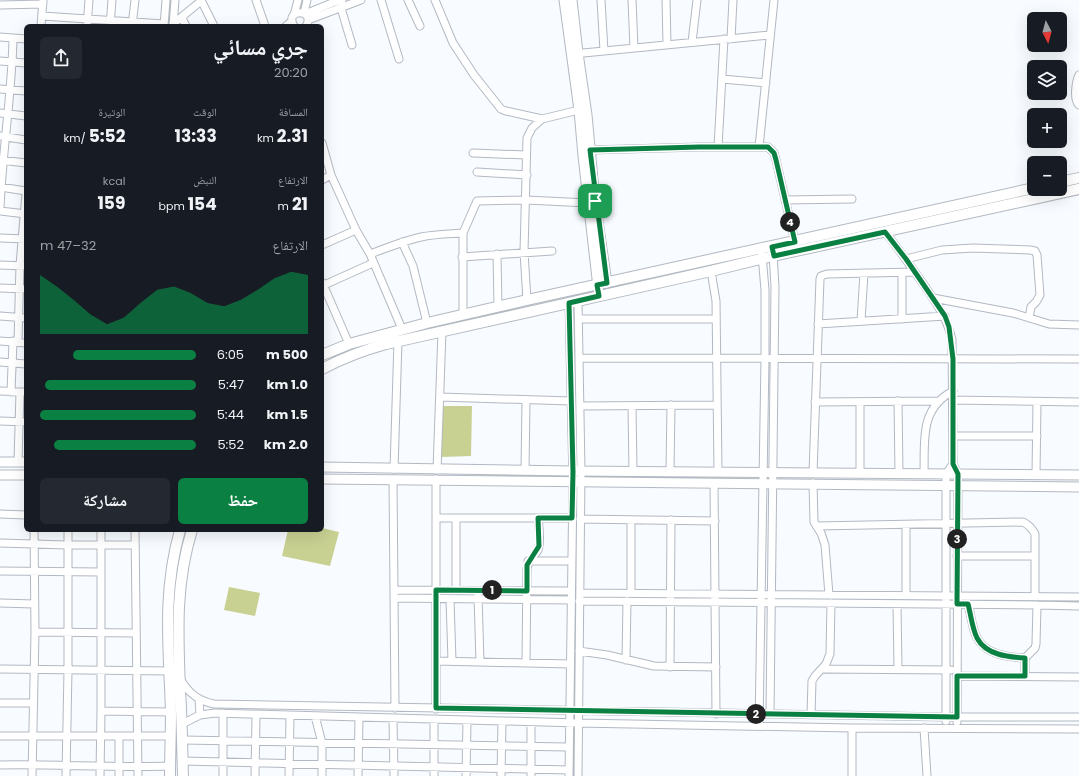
<!DOCTYPE html>
<html lang="ar">
<head>
<meta charset="utf-8">
<style>
  body { margin:0; font-family:Poppins,"Noto Naskh Arabic",sans-serif; background:#242831; color:#f1f3f6; direction:rtl; height:100vh; display:flex; flex-direction:column; font-size:15px; white-space:nowrap }
  * { box-sizing:border-box; margin:0 }
  p { font-size:13px; color:#9ea1a6 }
  .icon { flex:none; width:22px; height:22px; fill:none; stroke:currentColor; stroke-width:2; stroke-linecap:round; stroke-linejoin:round }
  .map { position:relative; flex:1; overflow:hidden; direction:ltr }
  .drawer { position:absolute; left:24px; top:24px; width:300px; height:508px; display:flex; flex-direction:column; background:#171b24; border-radius:6px; box-shadow:0 4px 16px #0002; direction:rtl }
  .drawer>* { flex:none }
  .needle { width:26px; rotate:174deg }
  .fabs { position:absolute; left:1027px; top:12px; display:grid; gap:8px }
  .fabs a { display:grid; place-items:center; width:40px; height:40px; border-radius:6px; background:#171b24; box-shadow:0 4px 16px #0002; font-size:20px }
  .pin { position:absolute; display:grid; place-items:center; width:34px; height:34px; color:#fff; margin:-17px; border-radius:8px; box-shadow:0 2px 6px #0006 }
  .km { position:absolute; width:20px; height:20px; margin:-10px; border-radius:50%; background:#222; color:#fff; font-size:11px; line-height:20px; text-align:center }
  .round { display:grid; place-items:center; flex:none; width:42px; height:42px; border-radius:6px; background:#242831 }
  .headline { display:flex; align-items:center; justify-content:space-between; height:68px; padding:0 16px }
  h1 { font-size:22px; font-weight:700; line-height:30px }
  .figures { display:grid; grid-template-columns:repeat(3,1fr); gap:6px; height:68px; padding:4px 16px }
  .figures div { display:grid; align-content:center }
  .figures b { font-size:17px; font-weight:700 }
  .figures small { font-size:11px; font-weight:400 }
  .figures p { font-size:11px }
  .chart { height:112px; padding:8px 16px }
  .chart p { display:flex; justify-content:space-between }
  .chart svg { width:100%; height:72px; margin-top:4px; fill:#0b8043; opacity:.7 }
  .primary-button { display:flex; gap:8px; margin-top:auto; padding:8px 16px }
  .primary-button a { flex:1; height:46px; border-radius:6px; background:#0b8043; color:#fff; font-size:16px; font-weight:700; line-height:46px; text-align:center }
  .primary-button a+a { background:#242831; color:#f1f3f6 }
  ul { padding:0 16px; list-style:none; font-size:13px }
  li { display:grid; grid-template-columns:64px 48px 1fr; align-items:center; height:30px }
  li i { height:10px; border-radius:5px; background:#0b8043 }
  .map>svg:first-child { display:block }
</style>
</head>
<body>
<div class="map">
<svg width="1079" height="776" viewBox="0 0 1079 776">
  <rect width="100%" height="100%" fill="#f8fbff"/>
  <path fill="#c8d092" d="M 442,406 L 472,406 L 471,456 L 441,457 Z
    M 322,528 L 339,532 L 330,566 L 282,556 L 288,530 L 322,530 Z
    M 229,587 L 260,593 L 255,616 L 224,610 Z"/>
  <g fill="none" stroke-linecap="round" stroke-linejoin="round">
    <defs>
      <path id="minor" d="M 201,0 L 214,26
        M 256,0 L 265,26
        M 381,0 L 399,59
        M 408,0 L 420,26
        M 435,0 L 453,43 L 474,75 L 501,109 L 506,111 L 542,119 L 579,110
        M 601,0 L 604,51
        M 632,0 L 634,48
        M 666,0 L 667,45
        M 0,5 L 43,4
        M 341,8 L 352,45
        M 304,13 L 307,0
        M 305,14 L 332,3 L 342,0
        M 294,15 L 298,0
        M 42,16 L 164,24
        M 182,18 L 186,26
        M 308,20 L 361,0
        M 173,24 L 201,1
        M 41,26 L 43,0
        M 87,26 L 89,0
        M 110,26 L 112,0
        M 132,26 L 135,0
        M 164,26 L 166,0
        M 173,26 L 175,0
        M 286,26 L 292,21
        M 294,26 C 283,8 317,9 306,26
        M 0,37 L 26,39
        M 731,39 L 733,0
        M 692,42 L 697,0
        M 573,54 L 770,35
        M 0,61 L 26,63
        M 1079,75 C 1076,81 1073,100 1079,105
        M 722,79 L 766,83
        M 0,89 L 26,91
        M 0,113 L 26,116
        M 0,136 L 26,140
        M 322,143 L 331,175 L 356,230 L 370,254 L 402,329
        M 718,147 L 724,39
        M 759,147 L 774,0
        M 589,150 L 699,147 L 768,147 L 774,153 L 776,160 L 795,242
        M 473,153 L 526,155
        M 0,160 L 26,163
        M 477,172 L 527,175
        M 322,180 L 331,175
        M 0,187 L 26,191
        M 785,200 L 852,199
        M 0,209 C 2,152 12,95 13,38
        M 0,211 L 26,214
        M 885,232 C 899,249 911,267 924,285 C 936,303 947,317 952,340 L 953,464 L 958,474 L 957,722
        M 0,238 L 26,239
        M 402,242 L 413,266 L 427,323
        M 322,245 L 356,230
        M 370,254 C 387,248 403,241 421,237 C 435,234 449,234 463,233
        M 497,254 L 498,307
        M 462,257 L 552,251
        M 906,259 L 942,250 L 973,248 L 1030,250 L 1035,251 L 1037,255 L 1040,295 L 1036,302 L 1031,307 L 1029,318
        M 0,265 L 26,266
        M 711,271 L 716,301 L 718,472
        M 322,282 L 349,344
        M 322,286 L 373,263
        M 0,288 L 26,289
        M 933,298 L 1013,313 L 1049,324 L 1079,325
        M 527,300 L 524,252 L 527,138 L 532,128 L 542,119
        M 463,315 L 463,233 L 477,201 L 526,200 L 588,203
        M 0,316 L 26,318
        M 579,319 L 716,319
        M 902,319 L 902,273
        M 861,321 L 864,273
        M 818,324 L 945,316
        M 0,341 L 26,343
        M 18,342 L 20,265 L 26,194
        M 579,358 L 1079,359
        M 0,362 L 26,364
        M 0,391 L 26,392
        M 11,392 L 13,341
        M 440,397 L 571,401
        M 953,400 L 1079,402
        M 898,401 L 899,474
        M 815,402 L 938,401
        M 860,402 L 860,474
        M 580,406 L 717,405
        M 632,406 L 633,472
        M 0,421 L 26,422
        M 953,436 L 1037,436
        M 18,462 L 20,392
        M 394,469 L 398,341
        M 437,470 L 442,331
        M 525,471 L 526,400
        M 670,472 L 671,405
        M 813,473 L 820,279 L 821,276 L 827,274 L 915,272
        M 924,474 C 925,441 919,409 953,391
        M 1036,475 L 1037,402
        M 393,479 L 395,708
        M 436,479 L 436,709
        M 714,483 L 716,714
        M 813,483 L 814,522 L 821,533 L 825,545 L 829,595
        M 0,514 L 26,515
        M 436,518 L 572,518
        M 580,519 L 715,521
        M 906,525 L 906,595
        M 817,526 L 1023,522 C 1029,525 1032,528 1035,534 L 1035,596
        M 135,530 L 138,776
        M 0,543 L 68,545 L 135,545
        M 957,556 L 1035,556
        M 528,561 L 571,561
        M 0,571 L 101,572
        M 394,590 L 571,591
        M 456,590 L 456,518
        M 580,593 L 1079,597
        M 631,593 L 631,520
        M 478,596 L 480,662
        M 394,598 L 571,600
        M 450,599 L 452,661
        M 579,601 L 1037,605 L 1079,606
        M 0,603 L 34,604
        M 897,604 L 898,669
        M 968,604 C 971,615 972,628 977,638 C 986,655 1008,657 1025,658
        M 35,632 L 136,633
        M 579,651 L 607,655 L 654,666 L 716,667
        M 626,660 L 627,601
        M 436,661 L 570,664
        M 526,663 L 527,569 C 528,560 534,557 538,550 C 541,543 539,526 538,518
        M 670,667 L 671,520
        M 0,669 L 169,671
        M 823,669 L 951,670
        M 957,676 L 1079,677
        M 1025,676 L 1025,658 L 1035,648 L 1036,644 L 1037,605
        M 181,680 C 189,694 199,701 214,704 L 946,717 L 1079,717
        M 199,699 L 200,715
        M 0,703 L 32,703
        M 101,711 L 171,712
        M 770,714 L 775,287 L 773,253
        M 811,715 L 812,681 L 815,676 L 826,664 L 830,654 L 831,603
        M 315,716 L 322,743 L 322,776
        M 393,718 L 394,776
        M 946,721 L 946,474 L 953,464
        M 182,724 L 200,715 L 215,713 L 578,723 L 852,728 L 1079,729
        M 759,726 L 765,359 L 765,290 L 762,255
        M 852,728 L 852,776
        M 924,728 L 927,776
        M 0,736 L 171,736
        M 119,736 L 119,776
        M 182,740 L 568,747
        M 183,761 L 569,770
        M 0,765 C 57,764 114,768 170,766
        M 32,776 L 35,632 L 34,530
        M 66,776 L 68,670 L 68,530
        M 100,776 L 101,711 L 101,530
        M 223,776 L 223,713
        M 255,776 L 256,715
        M 289,776 L 290,716
        M 358,776 L 359,717
        M 434,776 L 434,719
        M 466,776 L 467,720
        M 501,776 L 502,721
        M 531,776 L 531,722
        M 569,776 L 573,481 L 569,303
        M 578,776 L 581,471 L 578,301"/>
      <path id="tertiary" d="M 564,0 L 579,110 L 583,156 L 599,296
        M 572,0 L 578,53 L 587,115 L 595,201 L 607,283
        M 0,462 L 26,462
        M 322,467 L 573,471 L 1079,475
        M 0,475 L 26,475
        M 322,479 L 1079,487"/>
      <path id="secondary" d="M 1060,182 L 1079,178
        M 322,355 L 349,344 L 427,323 L 527,300 L 1034,188
        M 322,369 C 343,358 364,350 386,344 L 711,271 L 773,256 L 1079,189
        M 170,776 C 170,755 171,733 171,712 C 169,647 162,594 180,530
        M 183,776 C 182,747 182,719 180,690 C 178,634 175,585 192,530"/>
    </defs>
    <use href="#minor" stroke="#b2b9c2" stroke-width="9"/>
    <use href="#tertiary" stroke="#b2b9c2" stroke-width="11"/>
    <use href="#secondary" stroke="#b2b9c2" stroke-width="12"/>
    <use href="#minor" stroke="#fff" stroke-width="7"/>
    <use href="#tertiary" stroke="#fff" stroke-width="9"/>
    <use href="#secondary" stroke="#fff" stroke-width="10"/>
  </g>
  <g fill="none" stroke-linecap="round" stroke-linejoin="round">
    <defs>
      <path id="route" d="M 699,147 L 768,147 L 774,153 L 776,160 L 795,242 L 772,247 L 774,256 L 885,232 L 906,259 L 945,316 L 949,327 L 953,359 L 953,464 L 958,474 L 957,604 L 968,604 C 971,615 972,628 977,638 C 986,655 1008,657 1025,658 L 1025,676 L 957,676 L 957,717 L 436,708 L 436,590 L 527,591 L 527,565 L 539,546 L 538,518 L 572,518 L 573,472 L 569,303 L 599,296 L 597,285 L 607,283 L 590,150 Z"/>
    </defs>
    <use href="#route" stroke="#fff" stroke-width="8"/>
    <use href="#route" stroke="#0b8043" stroke-width="5"/>
  </g>
</svg>
<div class="fabs">
<a><svg class="needle" viewBox="-14 -14 28 28"><path d="M0-13l5 13h-10z" fill="#e53935"/><path d="M0 13l5-13h-10z" fill="#9ea1a6"/></svg></a>
<a><svg class="icon" aria-label="layers" viewBox="0 0 24 24"><path d="M12 4l9 5-9 5-9-5zM3 14l9 5 9-5"/></svg></a>
<a>+</a>
<a>−</a>
</div>
<div class="pin" style="left:595px;top:201px;background:#1e9e55"><svg class="icon" aria-label="arrive" viewBox="0 0 24 24"><path d="M6 21V4h12l-3 4 3 4H6"/></svg></div>
<b class="km" style="left:492px;top:590px">1</b>
<b class="km" style="left:756px;top:714px">2</b>
<b class="km" style="left:957px;top:539px">3</b>
<b class="km" style="left:790px;top:222px">4</b>
<section class="drawer">
<div class="headline"><div><h1>جري مسائي</h1><p>20:20</p></div><a class="round"><svg class="icon" aria-label="share" viewBox="0 0 24 24"><path d="M12 15V3M7 8l5-5 5 5M5 13v7h14v-7"/></svg></a></div>
<div class="figures">
<div><p>المسافة</p><b>2.31<small> km</small></b></div>
<div><p>الوقت</p><b>13:33</b></div>
<div><p>الوتيرة</p><b>5:52<small> /km</small></b></div>
</div>
<div class="figures">
<div><p>الارتفاع</p><b>21<small> m</small></b></div>
<div><p>النبض</p><b>154<small> bpm</small></b></div>
<div><p>kcal</p><b>159</b></div>
</div>
<div class="chart"><p><span>الارتفاع</span>32–47 m</p>
<svg viewBox="0 0 160 44" preserveAspectRatio="none"><path d="M0 44V8L10 15L20 23L30 32L40 38L50 34L60 25L70 17L80 15L90 19L100 25L110 27L120 23L130 17L140 10L150 6L160 8V44z"/></svg>
</div>
<ul>
<li><b>500 m</b>6:05<i style="width:79%"></i></li>
<li><b>1.0 km</b>5:47<i style="width:97%"></i></li>
<li><b>1.5 km</b>5:44<i style="width:100%"></i></li>
<li><b>2.0 km</b>5:52<i style="width:91%"></i></li>
</ul>
<div class="primary-button"><a>حفظ</a><a>مشاركة</a></div>
</section>
</div>
</body>
</html>
